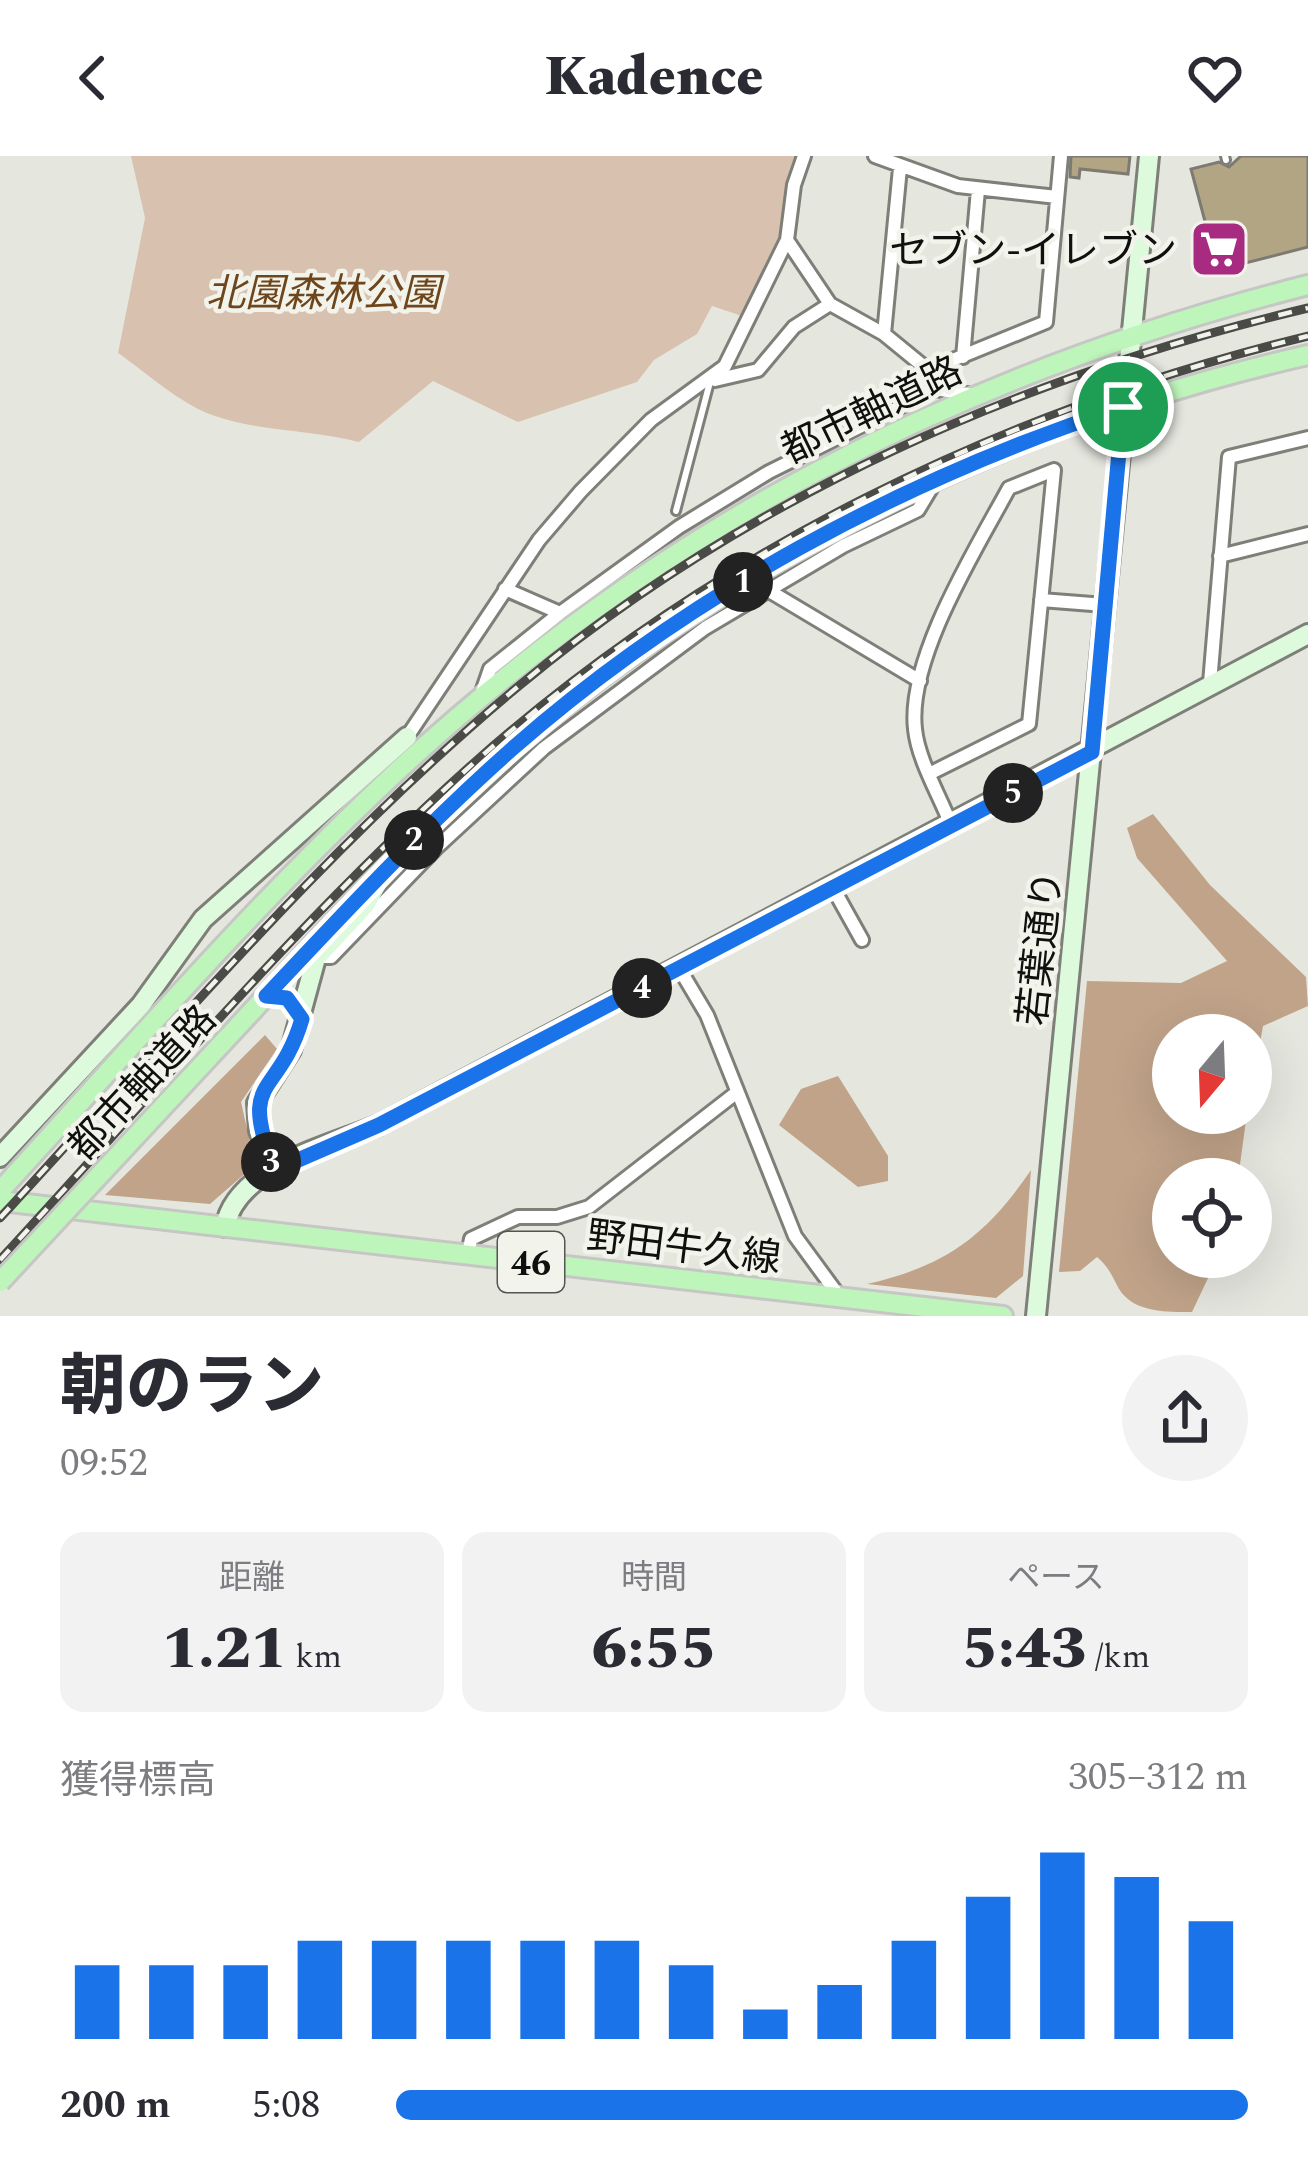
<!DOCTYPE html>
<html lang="ja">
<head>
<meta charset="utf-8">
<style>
  body { margin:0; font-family:Spectral,"Noto Sans JP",serif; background:#f2f2f3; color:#2b2b33; height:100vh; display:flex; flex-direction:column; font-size:45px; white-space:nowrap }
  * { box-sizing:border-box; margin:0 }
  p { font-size:39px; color:#7c7c81 }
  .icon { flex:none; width:66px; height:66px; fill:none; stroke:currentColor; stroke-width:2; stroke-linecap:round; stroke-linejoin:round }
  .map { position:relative; height:1160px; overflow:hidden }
  .panel { display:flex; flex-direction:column; background:#fff; flex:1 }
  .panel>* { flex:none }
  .needle { width:78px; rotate:199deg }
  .tools { position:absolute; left:1152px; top:858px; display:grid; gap:24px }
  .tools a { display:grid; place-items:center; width:120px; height:120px; border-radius:50%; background:#fff; box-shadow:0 12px 48px #0002; font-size:60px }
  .pin { position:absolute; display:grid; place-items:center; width:102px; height:102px; color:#fff; margin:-51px; border:6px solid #fff; border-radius:50%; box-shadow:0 3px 12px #0007 }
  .km { position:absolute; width:60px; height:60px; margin:-30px; border-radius:50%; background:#222; color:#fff; font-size:33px; line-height:60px; text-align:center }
  .round { display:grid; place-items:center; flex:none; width:126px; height:126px; border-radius:63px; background:#f2f2f3 }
  .overview { display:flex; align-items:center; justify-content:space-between; height:204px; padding:0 60px }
  h1 { font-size:66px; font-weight:800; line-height:90px }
  .metrics { display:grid; grid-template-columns:repeat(3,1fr); gap:18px; height:204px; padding:12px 60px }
  .metrics div { display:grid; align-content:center; border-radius:24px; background:#f2f2f3; text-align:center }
  .metrics b { font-size:60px; font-weight:800 }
  .metrics small { font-size:33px; font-weight:400 }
  .metrics p { font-size:33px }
  .chart { height:336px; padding:24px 60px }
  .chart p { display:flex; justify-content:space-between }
  .chart svg { width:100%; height:216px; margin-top:12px; stroke:#1a73e8; stroke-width:6 }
  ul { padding:0 60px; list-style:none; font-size:39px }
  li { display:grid; grid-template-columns:192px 144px 1fr; align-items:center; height:90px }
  li i { height:30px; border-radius:15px; background:#1a73e8 }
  header { display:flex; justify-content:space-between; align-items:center; height:156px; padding:0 60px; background:#fff; font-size:54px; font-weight:800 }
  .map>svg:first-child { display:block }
</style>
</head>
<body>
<header><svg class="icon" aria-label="back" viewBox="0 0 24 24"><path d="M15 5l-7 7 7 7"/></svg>Kadence<svg class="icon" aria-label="heart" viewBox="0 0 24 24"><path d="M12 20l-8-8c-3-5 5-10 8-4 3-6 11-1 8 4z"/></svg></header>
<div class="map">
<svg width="1308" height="1160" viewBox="0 0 1308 1160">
  <rect width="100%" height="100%" fill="#e5e7df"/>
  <path fill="#d8c2af" d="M 131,0 L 796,0 L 779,87 L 742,160 L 712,150 L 697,178 L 654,204 L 637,226 L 518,266 L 433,225 L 359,286 C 310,273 259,276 212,259 C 179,247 147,217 118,197 L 145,62 Z"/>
  <path fill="#c0a389" d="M 1153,658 L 1210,729 L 1306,821 L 1308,850 L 1263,870 L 1251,937 L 1251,879 L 1173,879 L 1173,957 L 1247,957 L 1238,1023 L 1173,1023 L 1173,1101 L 1218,1101 L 1192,1156 C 1167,1156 1134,1157 1119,1133 C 1112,1120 1109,1111 1097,1101 L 1080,1115 L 1059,1116 L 1087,825 L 1181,827 L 1227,805 L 1137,702 L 1127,672 Z
    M 265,879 L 277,893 L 241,946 L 255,1009 L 210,1048 L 105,1039 Z
    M 838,920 L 888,1000 L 888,1025 L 858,1031 L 779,969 L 801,933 Z
    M 1031,1014 L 1023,1120 L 996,1142 L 867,1128 C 946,1110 986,1080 1031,1014 Z"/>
  <path fill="#b2a583" stroke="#7d7a73" stroke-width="3" d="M 1071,0 L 1130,0 L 1128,18 L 1080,13 L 1079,22 L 1070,21 Z
    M 1241,0 L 1308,0 L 1308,91 L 1218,114 L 1191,13 L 1219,6 L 1229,11 Z"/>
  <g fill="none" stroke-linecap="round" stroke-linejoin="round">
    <defs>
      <path id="lane" d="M 1225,0 L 1226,4
        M 676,355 L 710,226"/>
      <path id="street" d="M 804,0 L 794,29 L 787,84 L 830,148 L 884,178 L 928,214 L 1046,166 L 1061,0
        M 875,0 L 958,30 L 1057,41
        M 884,178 L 900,12
        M 963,201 L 978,34
        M 715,224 L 758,214 L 794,171 L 830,148
        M 1220,400 L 1308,378
        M 505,433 L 560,457
        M 766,433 L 920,525
        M 1041,444 L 1105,449
        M 1210,527 L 1229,301 L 1308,282
        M 480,542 L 490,513 L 560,457 L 679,371 L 769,316 L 936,233 L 972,239
        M 407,581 L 539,384 L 581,335 L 651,264 L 725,210 L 787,84
        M 931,617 L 1029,568 L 1054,314 L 1009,332 C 976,393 907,503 915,573 C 918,604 940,640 951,669
        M 833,732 L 862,784
        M 315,801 L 331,801 L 436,692 L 544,592 L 705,472 L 843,390 L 918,354 L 936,324
        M 679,812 L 707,859 L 795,1080 L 839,1140
        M 468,1098 L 471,1083 L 518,1061 L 557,1061 L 589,1051 L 736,937"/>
      <path id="secondary" d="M 0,1001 L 141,849 L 203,763 L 407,581
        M 275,1014 L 259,975 L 257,947 L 291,894 L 316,802 L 365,749 L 380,723
        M 225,1071 C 236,1011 330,990 379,969 L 1308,478
        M 1036,1160 L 1149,0"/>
      <path id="primary" d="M 254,853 C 337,761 422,669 517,589 C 744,396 1018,265 1308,199
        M 0,1035 C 128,895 253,750 392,620 C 657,372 958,218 1308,129
        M 0,1045 L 1003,1160"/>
    </defs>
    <use href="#lane" stroke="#7e7f78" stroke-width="12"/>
    <use href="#street" stroke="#7e7f78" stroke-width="18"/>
    <use href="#secondary" stroke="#7e7f78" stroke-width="24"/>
    <use href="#primary" stroke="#c6c6c5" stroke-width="24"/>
    <use href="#lane" stroke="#fff" stroke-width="6"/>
    <use href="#street" stroke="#fff" stroke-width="12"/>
    <use href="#secondary" stroke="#defadd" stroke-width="18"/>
    <use href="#primary" stroke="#bef5bb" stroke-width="18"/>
    <defs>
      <path id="rail" d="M 0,1062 C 166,882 331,685 520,529 C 748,340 1022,220 1308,152
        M 0,1104 C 155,936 305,757 476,605 C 715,394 1000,255 1308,180"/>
    </defs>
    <use href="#rail" stroke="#4a4b47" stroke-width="9"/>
    <use href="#rail" stroke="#f2f4ec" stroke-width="4.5" stroke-dasharray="14" stroke-linecap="butt"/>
    <defs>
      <path id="primary-bridge" d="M 0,1126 L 254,853"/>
    </defs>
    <use href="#primary-bridge" stroke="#c6c6c5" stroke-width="24" stroke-linecap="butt"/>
    <use href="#primary-bridge" stroke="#bef5bb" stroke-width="18"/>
  </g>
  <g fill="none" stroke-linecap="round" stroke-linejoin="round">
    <defs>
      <path id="route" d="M 1123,251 L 1092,596 L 379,969 L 275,1014 C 237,918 278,944 302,863 L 287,842 L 266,840 C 346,755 425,670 512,593 C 687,439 901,324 1123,251 Z"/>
    </defs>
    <use href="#route" stroke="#fff" stroke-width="24"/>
    <use href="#route" stroke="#1a73e8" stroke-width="15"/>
  </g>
  <defs>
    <symbol id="supermarket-square" viewBox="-11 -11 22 22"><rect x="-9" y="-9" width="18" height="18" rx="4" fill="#a72c81" stroke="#f2f4ec"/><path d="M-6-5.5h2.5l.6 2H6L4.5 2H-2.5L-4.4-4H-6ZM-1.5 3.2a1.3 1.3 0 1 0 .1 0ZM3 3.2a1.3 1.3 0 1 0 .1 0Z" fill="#fff"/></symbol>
  </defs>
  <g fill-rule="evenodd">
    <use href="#supermarket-square" x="1186" y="60" width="66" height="66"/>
  </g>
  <g text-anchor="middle" stroke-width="9" stroke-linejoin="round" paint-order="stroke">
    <rect fill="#f2f4ec" stroke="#545551" stroke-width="3" x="498" y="1076" width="66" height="60" rx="9"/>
    <g font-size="36" font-weight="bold" fill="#10110e">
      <text x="531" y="1119">46</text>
    </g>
    <g font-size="39" fill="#10110e" stroke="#f2f4ec" text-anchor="end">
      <text x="1177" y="107">セブン-イレブン</text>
    </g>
    <g font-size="39" font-style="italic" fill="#6f461c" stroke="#f2f4ec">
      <text x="323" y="150">北園森林公園</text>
    </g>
    <g font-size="39" fill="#10110e" stroke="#f2f4ec">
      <text transform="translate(871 253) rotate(-26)" y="14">都市軸道路</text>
      <text transform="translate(1039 792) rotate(-84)" y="14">若葉通り</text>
      <text transform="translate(141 926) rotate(-47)" y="14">都市軸道路</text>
      <text transform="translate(684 1090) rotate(7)" y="14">野田牛久線</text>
    </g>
  </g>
</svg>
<div class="tools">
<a><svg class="needle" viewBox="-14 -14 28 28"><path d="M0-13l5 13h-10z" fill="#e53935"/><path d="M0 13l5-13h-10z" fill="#7c7c81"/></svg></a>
<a><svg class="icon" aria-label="locate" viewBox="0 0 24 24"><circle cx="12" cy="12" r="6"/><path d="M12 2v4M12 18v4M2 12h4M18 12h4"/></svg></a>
</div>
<div class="pin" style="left:1123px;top:251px;background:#1e9e55"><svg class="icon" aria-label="arrive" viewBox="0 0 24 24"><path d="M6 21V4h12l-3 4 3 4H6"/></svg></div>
<b class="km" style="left:743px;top:426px">1</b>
<b class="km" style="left:414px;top:684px">2</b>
<b class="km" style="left:271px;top:1006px">3</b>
<b class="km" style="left:642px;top:832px">4</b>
<b class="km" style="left:1013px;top:637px">5</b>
</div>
<section class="panel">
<div class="overview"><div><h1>朝のラン</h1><p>09:52</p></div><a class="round"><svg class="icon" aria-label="share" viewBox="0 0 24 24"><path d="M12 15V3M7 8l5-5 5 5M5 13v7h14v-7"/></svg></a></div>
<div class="metrics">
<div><p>距離</p><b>1.21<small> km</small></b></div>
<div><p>時間</p><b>6:55</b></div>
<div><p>ペース</p><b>5:43<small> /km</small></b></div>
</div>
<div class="chart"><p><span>獲得標高</span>305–312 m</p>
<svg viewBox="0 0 160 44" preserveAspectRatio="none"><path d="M5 44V29M15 44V29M25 44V29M35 44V24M45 44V24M55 44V24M65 44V24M75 44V24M85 44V29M95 44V38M105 44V33M115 44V24M125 44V15M135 44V6M145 44V11M155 44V20"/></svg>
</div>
<ul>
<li><b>200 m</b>5:08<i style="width:100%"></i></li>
</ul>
</section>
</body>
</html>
